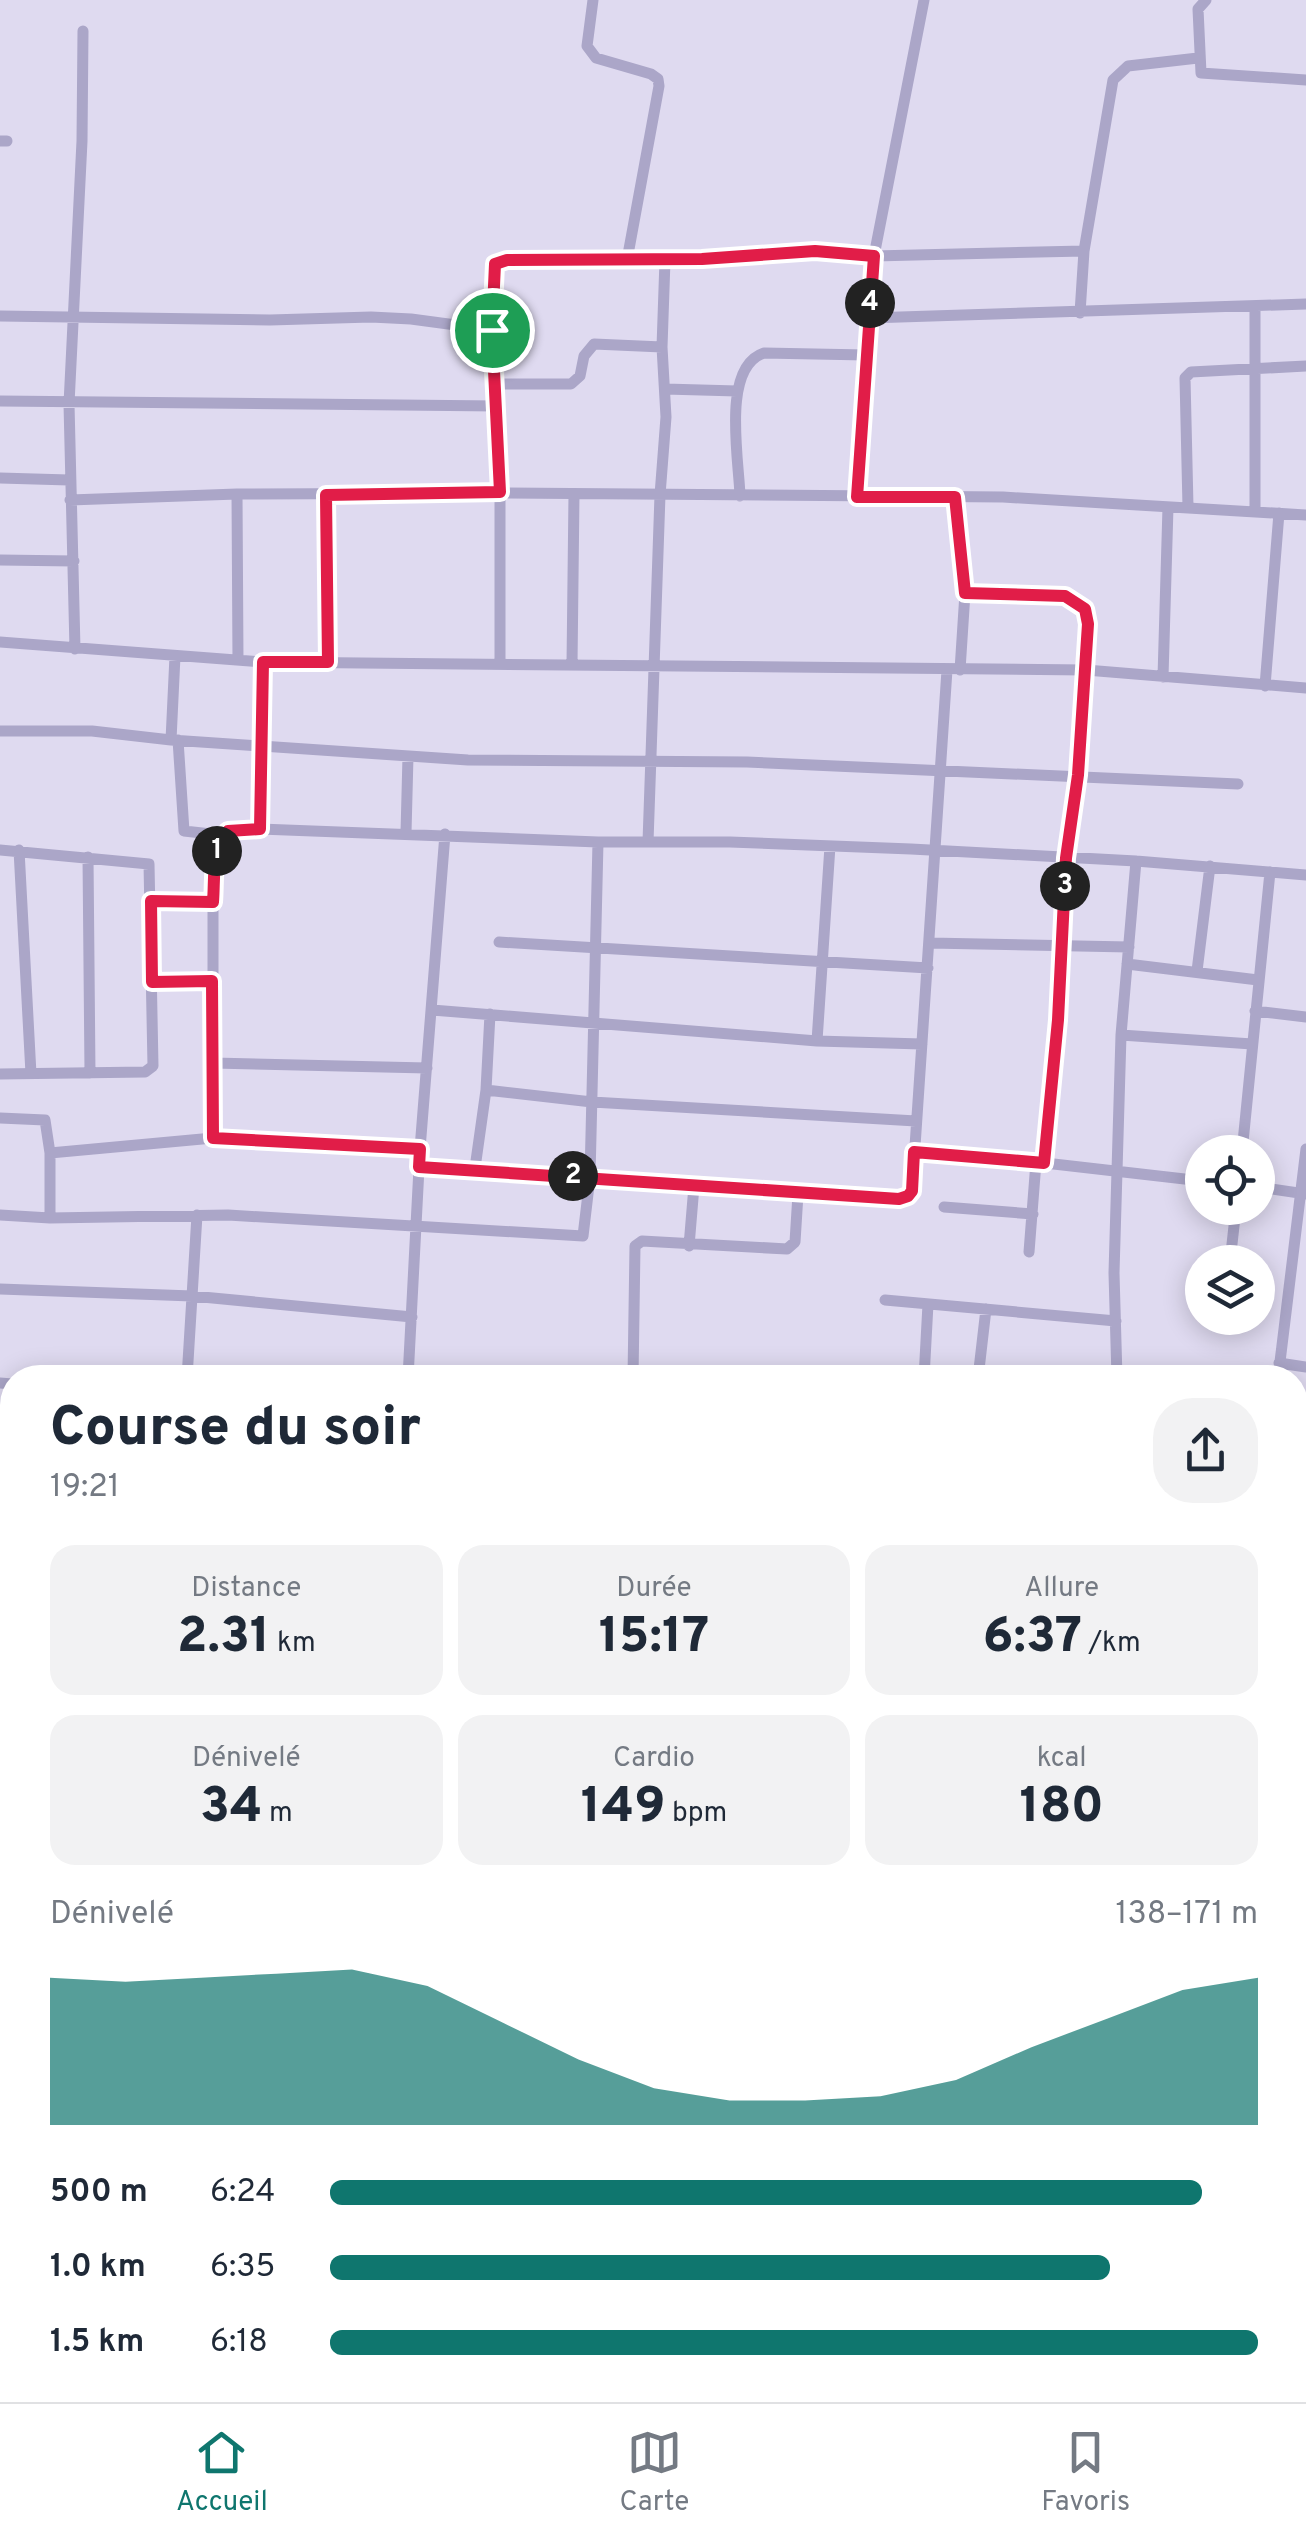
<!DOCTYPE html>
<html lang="fr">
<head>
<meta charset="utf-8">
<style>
  body { margin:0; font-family:Overpass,sans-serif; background:#f2f2f3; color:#1f2937; height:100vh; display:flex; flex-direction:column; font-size:38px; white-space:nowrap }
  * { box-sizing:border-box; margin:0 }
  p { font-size:32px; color:#747a83 }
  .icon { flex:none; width:55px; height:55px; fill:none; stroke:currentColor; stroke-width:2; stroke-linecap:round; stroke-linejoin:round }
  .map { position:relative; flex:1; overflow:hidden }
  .drawer { position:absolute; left:0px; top:1365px; width:1308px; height:1038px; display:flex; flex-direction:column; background:#fff; border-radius:40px 40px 0 0; box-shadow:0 5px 25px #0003 }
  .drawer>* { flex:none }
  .controls { position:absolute; left:1185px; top:1135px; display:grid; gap:20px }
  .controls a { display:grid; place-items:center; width:90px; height:90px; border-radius:50%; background:#fff; box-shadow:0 5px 25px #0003; font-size:50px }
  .pin { position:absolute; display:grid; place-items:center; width:85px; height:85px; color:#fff; margin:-42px; border:5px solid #fff; border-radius:50%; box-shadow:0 2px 10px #0007 }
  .km { position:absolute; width:50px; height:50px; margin:-25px; border-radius:50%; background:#222; color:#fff; font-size:28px; line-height:50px; text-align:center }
  .round { display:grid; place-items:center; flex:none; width:105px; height:105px; border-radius:40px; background:#f2f2f3 }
  .head { display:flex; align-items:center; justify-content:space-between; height:170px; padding:0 50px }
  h1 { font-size:55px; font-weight:800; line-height:75px }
  .stats { display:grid; grid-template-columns:repeat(3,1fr); gap:15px; height:170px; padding:10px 50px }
  .stats div { display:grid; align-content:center; border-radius:25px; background:#f2f2f3; text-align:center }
  .stats b { font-size:50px; font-weight:800 }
  .stats small { font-size:28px; font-weight:400 }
  .stats p { font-size:28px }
  .chart { height:280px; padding:20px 50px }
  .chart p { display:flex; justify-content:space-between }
  .chart svg { width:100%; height:180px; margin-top:10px; fill:#0f766e; opacity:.7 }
  ul { padding:0 50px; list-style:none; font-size:32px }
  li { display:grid; grid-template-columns:160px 120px 1fr; align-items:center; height:75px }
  li i { height:25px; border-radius:12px; background:#0f766e }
  .dock { display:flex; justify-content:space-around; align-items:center; height:140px; border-top:2px solid #e0e1e3; background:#fff; font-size:28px; color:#747a83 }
  .dock a { display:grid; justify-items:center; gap:5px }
  .dock .selected { color:#0f766e }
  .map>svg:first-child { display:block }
</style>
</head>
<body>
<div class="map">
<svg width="1306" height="2402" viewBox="0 0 1306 2402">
  <rect width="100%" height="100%" fill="#dfdaf0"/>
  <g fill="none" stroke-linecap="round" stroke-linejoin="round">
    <path stroke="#aba6c8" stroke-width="11" d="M 593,0 L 587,46 L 596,58 L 651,74 L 658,79 L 659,86 L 627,260
      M 1206,0 L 1198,9 L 1201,73 L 1306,80
      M 0,141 L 7,141
      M 1080,313 L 1084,251 L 1113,80 L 1128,66 L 1198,58
      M 0,316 L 270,320 L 371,317 L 411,319 L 493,330
      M 869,318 L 1306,304
      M 496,384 L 571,384 L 580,376 L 584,356 L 594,344 L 662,347
      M 665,389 L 737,391
      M 0,401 L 497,406
      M 0,478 L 69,480
      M 237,494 L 238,660
      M 327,495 L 328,662
      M 740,496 C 739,460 721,367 764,353 L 866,355
      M 857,497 L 874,256 L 924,0
      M 955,497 L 965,593 L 960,670
      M 70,500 L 237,494 L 500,493 L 1003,497 L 1306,515
      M 1188,507 L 1185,378 L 1191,372 L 1306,366
      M 1255,511 L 1255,307
      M 0,560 L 74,561
      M 965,593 L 1065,596 L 1085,609 L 1087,624 L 1079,775 L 1066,858 L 1058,1020 L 1045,1163
      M 0,642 L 263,662 L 1086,670 L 1306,688
      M 75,649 L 69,404 L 82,141 L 83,31
      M 500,664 L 500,493 L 493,330 L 495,264 L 507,260 L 702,259 L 815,251 L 874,256 L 1084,251
      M 572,665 L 574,494
      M 1163,677 L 1168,507
      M 1265,686 L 1279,513
      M 0,731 L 92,731 L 171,740 L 468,760 L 747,762 L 1238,784
      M 171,740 L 175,656
      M 178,740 L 184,831 L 211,834 L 217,846
      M 260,829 L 263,662
      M 406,833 L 408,756
      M 648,842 L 660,495 L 666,417 L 662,347 L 665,260
      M 0,850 L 149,864 L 153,1066 L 145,1072 L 0,1074
      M 19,850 L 31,1074
      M 88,857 L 90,1073
      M 151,901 L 213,902
      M 499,942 L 928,968
      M 930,943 L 1129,947
      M 1127,964 L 1258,980
      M 1197,971 L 1210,866
      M 152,982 L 212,981
      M 432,1010 L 817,1041 L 922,1044
      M 1255,1011 L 1306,1017
      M 1121,1035 L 1252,1044
      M 817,1041 L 830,846
      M 213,1063 L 427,1068
      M 486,1090 L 592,1102 L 916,1121
      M 0,1118 L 45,1120 L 50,1153 L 50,1218
      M 213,1138 L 213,902 L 217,846 L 228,831 L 260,829 L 598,842 L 730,842 L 911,849 L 1136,861 L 1306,875
      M 915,1152 L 1045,1163 L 1202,1181
      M 1242,1152 L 1270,872
      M 50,1153 L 213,1138 L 420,1149
      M 419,1167 L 475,1168 L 798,1194 L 908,1196 L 912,1191 L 947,670
      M 475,1168 L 486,1090 L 490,1014
      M 1258,1187 L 1306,1194
      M 944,1207 L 1033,1214
      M 0,1215 L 50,1218 L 228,1215 L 583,1236 L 590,1177 L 598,842
      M 689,1246 L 694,1186
      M 1029,1252 L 1036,1162
      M 1230,1262 L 1236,1208
      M 0,1289 L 192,1296 L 412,1317
      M 885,1300 L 1116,1321
      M 1279,1363 L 1306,1367
      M 187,1378 L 197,1215
      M 408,1378 L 420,1149 L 445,834
      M 633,1378 L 635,1246 L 642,1241 L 787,1249 L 795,1242 L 798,1194
      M 924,1378 L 928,1304
      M 978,1378 L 986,1309
      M 1117,1378 L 1114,1273 L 1121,1035 L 1136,861
      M 1278,1378 L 1306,1149
      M 0,1383 L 12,1384
      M 0,1525 L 12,1525
      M 1295,1547 L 1306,1548
      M 1295,1626 L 1306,1626
      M 0,1633 L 12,1633
      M 1295,1826 L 1306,1827
      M 0,1834 L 12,1643
      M 0,1919 L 12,1919
      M 1295,1954 L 1306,1956
      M 1295,2052 L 1306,2054
      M 1295,2116 L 1306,2117
      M 0,2117 L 12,2117
      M 1295,2198 L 1306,2199
      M 1295,2268 L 1306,2233
      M 0,2276 L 12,2277
      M 1295,2351 L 1306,2355
      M 664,2390 L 732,2402
      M 0,2395 L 98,2393
      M 142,2402 L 145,2390
      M 340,2402 L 342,2390
      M 788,2402 L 790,2390
      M 905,2402 L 906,2390
      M 1031,2402 L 1031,2390
      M 1252,2402 L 1256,2390"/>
  </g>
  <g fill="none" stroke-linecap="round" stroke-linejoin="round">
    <defs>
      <path id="route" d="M 815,251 L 874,256 L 857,497 L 955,497 L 965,593 L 1065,596 L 1085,609 L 1088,624 L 1078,775 L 1066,858 L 1058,1020 L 1044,1163 L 914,1152 L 912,1191 L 908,1196 L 899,1199 L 419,1167 L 420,1149 L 213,1138 L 212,981 L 152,982 L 151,901 L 213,902 C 215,877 211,850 228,831 L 260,829 L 263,662 L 328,662 L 326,495 L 500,492 L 492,330 L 495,264 L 507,260 L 702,259 Z"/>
    </defs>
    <use href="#route" stroke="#fff" stroke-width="20"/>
    <use href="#route" stroke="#e11d48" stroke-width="12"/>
  </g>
</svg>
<div class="controls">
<a><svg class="icon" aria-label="locate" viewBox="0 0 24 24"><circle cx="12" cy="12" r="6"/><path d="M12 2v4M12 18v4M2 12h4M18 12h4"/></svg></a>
<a><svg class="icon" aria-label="layers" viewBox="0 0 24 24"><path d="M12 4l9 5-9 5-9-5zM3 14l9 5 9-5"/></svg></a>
</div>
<div class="pin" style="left:492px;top:330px;background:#1e9e55"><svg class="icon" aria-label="arrive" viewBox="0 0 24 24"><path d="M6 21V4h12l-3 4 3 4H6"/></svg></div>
<b class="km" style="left:217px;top:851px">1</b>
<b class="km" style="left:573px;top:1176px">2</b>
<b class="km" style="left:1065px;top:886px">3</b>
<b class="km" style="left:870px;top:303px">4</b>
<section class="drawer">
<div class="head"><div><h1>Course du soir</h1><p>19:21</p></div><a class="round"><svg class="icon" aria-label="share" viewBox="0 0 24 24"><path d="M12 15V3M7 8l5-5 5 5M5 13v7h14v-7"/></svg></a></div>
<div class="stats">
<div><p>Distance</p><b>2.31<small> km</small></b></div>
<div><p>Durée</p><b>15:17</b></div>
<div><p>Allure</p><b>6:37<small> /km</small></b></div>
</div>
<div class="stats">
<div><p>Dénivelé</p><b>34<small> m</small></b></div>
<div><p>Cardio</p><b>149<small> bpm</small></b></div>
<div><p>kcal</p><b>180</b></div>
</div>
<div class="chart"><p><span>Dénivelé</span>138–171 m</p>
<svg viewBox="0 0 160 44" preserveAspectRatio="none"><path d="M0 44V8L10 9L20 8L30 7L40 6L50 10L60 19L70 28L80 35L90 38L100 38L110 37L120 33L130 25L140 18L150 11L160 8V44z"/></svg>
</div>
<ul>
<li><b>500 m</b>6:24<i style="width:94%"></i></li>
<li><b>1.0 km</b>6:35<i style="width:84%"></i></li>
<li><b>1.5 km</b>6:18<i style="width:100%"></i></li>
</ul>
</section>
</div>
<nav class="dock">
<a class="selected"><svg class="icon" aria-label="home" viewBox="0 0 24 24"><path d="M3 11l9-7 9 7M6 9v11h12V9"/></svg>Accueil</a>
<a><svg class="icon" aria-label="map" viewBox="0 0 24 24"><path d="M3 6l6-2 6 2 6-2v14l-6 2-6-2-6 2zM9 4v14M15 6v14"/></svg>Carte</a>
<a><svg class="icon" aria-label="saved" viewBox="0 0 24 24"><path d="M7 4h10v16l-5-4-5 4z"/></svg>Favoris</a>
</nav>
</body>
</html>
